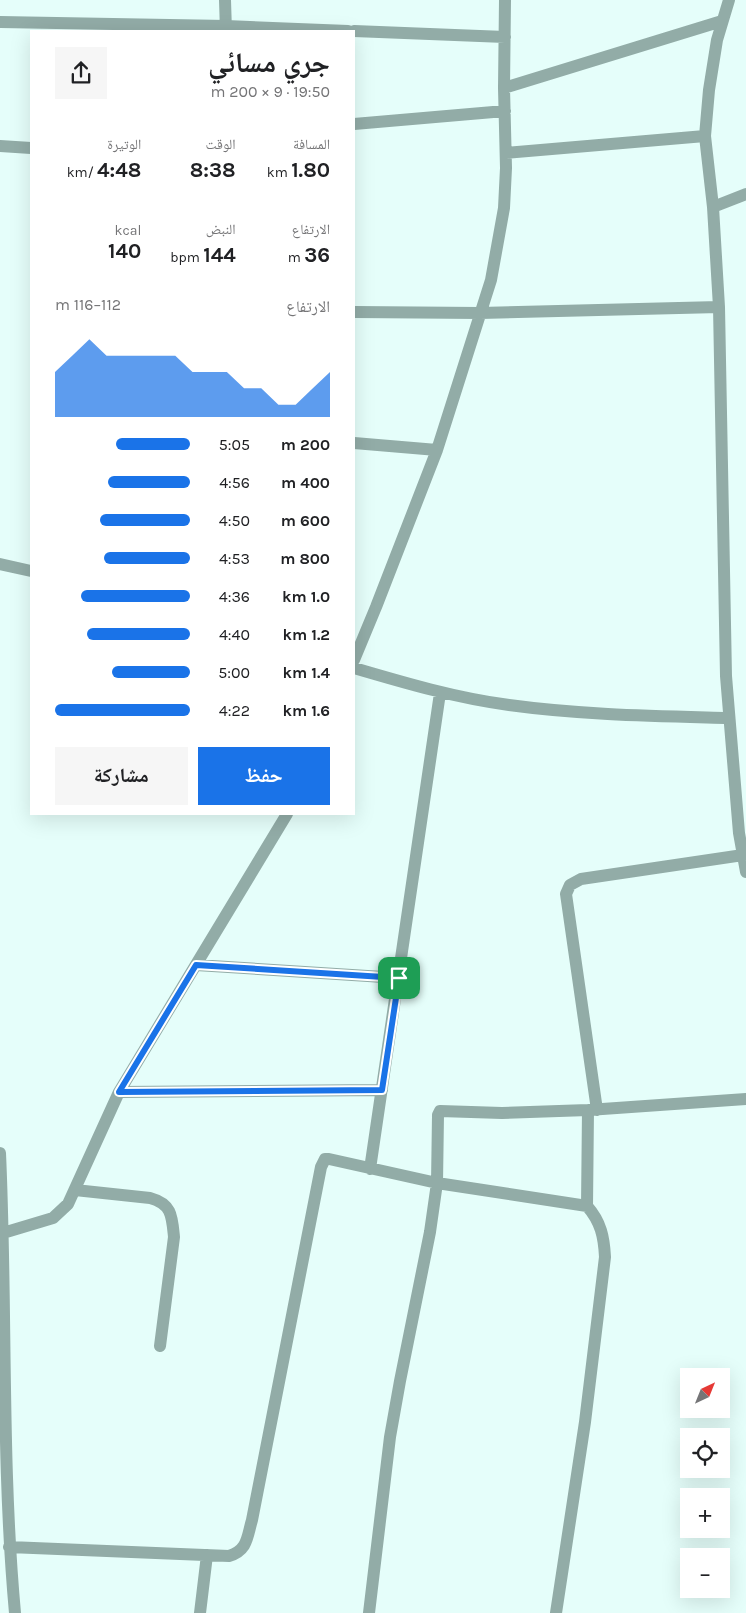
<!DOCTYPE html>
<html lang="ar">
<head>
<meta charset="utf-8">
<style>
  body { margin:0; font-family:Karla,"Noto Naskh Arabic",sans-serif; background:#f6f6f6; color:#202124; direction:rtl; height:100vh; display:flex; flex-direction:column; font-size:19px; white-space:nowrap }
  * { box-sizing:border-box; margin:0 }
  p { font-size:16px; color:#757577 }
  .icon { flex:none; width:28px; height:28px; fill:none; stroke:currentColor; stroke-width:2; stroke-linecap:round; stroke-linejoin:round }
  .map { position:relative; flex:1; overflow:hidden; direction:ltr }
  .details { position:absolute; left:30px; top:30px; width:325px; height:785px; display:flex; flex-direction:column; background:#fff; border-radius:0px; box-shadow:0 5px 20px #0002; direction:rtl }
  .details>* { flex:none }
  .needle { width:32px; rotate:43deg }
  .tools { position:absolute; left:680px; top:1368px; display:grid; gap:10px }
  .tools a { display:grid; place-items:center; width:50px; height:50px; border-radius:0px; background:#fff; box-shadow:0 5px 20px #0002; font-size:25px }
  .pin { position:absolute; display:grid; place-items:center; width:42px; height:42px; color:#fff; margin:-21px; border-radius:10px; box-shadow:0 2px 8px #0006 }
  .round { display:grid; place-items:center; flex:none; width:52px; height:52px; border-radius:0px; background:#f6f6f6 }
  .summary { display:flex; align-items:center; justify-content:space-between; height:85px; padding:0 25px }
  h1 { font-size:28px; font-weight:700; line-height:38px }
  .metrics { display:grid; grid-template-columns:repeat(3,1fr); gap:8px; height:85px; padding:5px 25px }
  .metrics div { display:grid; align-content:center }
  .metrics b { font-size:21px; font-weight:700 }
  .metrics small { font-size:14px; font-weight:400 }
  .metrics p { font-size:14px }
  .chart { height:140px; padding:10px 25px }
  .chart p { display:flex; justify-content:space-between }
  .chart svg { width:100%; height:90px; margin-top:5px; fill:#1a73e8; opacity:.7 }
  .cta { display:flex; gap:10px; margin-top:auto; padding:10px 25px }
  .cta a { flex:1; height:58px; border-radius:0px; background:#1a73e8; color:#fff; font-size:20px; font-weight:700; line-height:58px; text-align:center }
  .cta a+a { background:#f6f6f6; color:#202124 }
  ul { padding:0 25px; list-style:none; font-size:16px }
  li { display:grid; grid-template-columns:80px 60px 1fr; align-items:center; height:38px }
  li i { height:12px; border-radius:6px; background:#1a73e8 }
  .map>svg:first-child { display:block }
</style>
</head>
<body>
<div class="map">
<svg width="746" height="1613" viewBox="0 0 746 1613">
  <rect width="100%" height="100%" fill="#e5fefa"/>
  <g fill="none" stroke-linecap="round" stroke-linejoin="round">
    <path stroke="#92aca7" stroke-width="12" d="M 225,0 L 226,31
      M 729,0 L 717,40 L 709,90 L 705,136 L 713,207 L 719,307 L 726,676 L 739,833 L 746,872
      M 0,22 L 226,26 L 348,31
      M 354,31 L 505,37
      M 504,88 L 722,21
      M 354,124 L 505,111
      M 0,146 L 31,148
      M 506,153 L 705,136
      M 713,207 L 746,194
      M 354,312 L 480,313 L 719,307
      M 354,443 L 437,450
      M 0,564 L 31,571
      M 354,660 L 376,607 L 437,450 L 491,280 L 504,208 L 506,168 L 504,88 L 505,0
      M 354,668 C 405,683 456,698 509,705 C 582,715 656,716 729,718
      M 196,965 L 399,978
      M 119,1092 L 382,1090
      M 597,1110 L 566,894 L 570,885 L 581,879 L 743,855
      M 0,1153 C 7,1306 1,1460 15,1613
      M 370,1169 L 440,693
      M 75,1190 L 150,1198 C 172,1204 172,1216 174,1237 L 160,1346
      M 587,1206 L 588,1110
      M 3,1233 L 53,1218 L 68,1204 L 119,1092 L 287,814
      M 9,1547 L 229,1556 C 248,1550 247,1537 252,1520 L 321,1167 L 325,1159 L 329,1159 L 437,1183 L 587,1206 C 601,1222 604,1237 605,1257 L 585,1422 L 556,1613
      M 200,1613 L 207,1555
      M 369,1613 L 390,1437 L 400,1381 L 430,1232 L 437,1183 L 438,1115 L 440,1111 L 502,1113 L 588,1110 L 746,1099"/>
  </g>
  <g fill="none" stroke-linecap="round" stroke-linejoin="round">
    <defs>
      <path id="route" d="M 196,965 L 399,978 L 382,1090 L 119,1092 Z"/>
    </defs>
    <use href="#route" stroke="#fff" stroke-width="10"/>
    <use href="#route" stroke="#1a73e8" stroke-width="6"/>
  </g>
</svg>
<div class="tools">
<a><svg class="needle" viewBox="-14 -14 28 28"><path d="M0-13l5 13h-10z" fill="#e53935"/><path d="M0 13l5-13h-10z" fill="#757577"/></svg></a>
<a><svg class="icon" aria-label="locate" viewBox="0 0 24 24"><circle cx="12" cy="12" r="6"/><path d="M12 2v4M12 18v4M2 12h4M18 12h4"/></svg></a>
<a>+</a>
<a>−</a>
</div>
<div class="pin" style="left:399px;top:978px;background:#1e9e55"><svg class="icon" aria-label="arrive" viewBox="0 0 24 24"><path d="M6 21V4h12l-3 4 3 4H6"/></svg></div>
<section class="details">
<div class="summary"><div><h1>جري مسائي</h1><p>19:50 · 9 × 200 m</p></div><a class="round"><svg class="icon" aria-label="share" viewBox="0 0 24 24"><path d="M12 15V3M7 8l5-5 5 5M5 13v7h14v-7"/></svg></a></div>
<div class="metrics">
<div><p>المسافة</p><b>1.80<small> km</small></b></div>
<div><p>الوقت</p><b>8:38</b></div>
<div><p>الوتيرة</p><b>4:48<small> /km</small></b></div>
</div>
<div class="metrics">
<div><p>الارتفاع</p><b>36<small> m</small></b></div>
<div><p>النبض</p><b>144<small> bpm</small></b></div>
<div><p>kcal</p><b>140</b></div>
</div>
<div class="chart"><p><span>الارتفاع</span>112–116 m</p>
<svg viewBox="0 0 160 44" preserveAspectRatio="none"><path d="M0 44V22L10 14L20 6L30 14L40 14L50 14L60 14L70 14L80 22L90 22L100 22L110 30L120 30L130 38L140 38L150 30L160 22V44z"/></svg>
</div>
<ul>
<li><b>200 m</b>5:05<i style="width:55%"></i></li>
<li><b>400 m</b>4:56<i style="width:61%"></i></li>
<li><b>600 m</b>4:50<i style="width:67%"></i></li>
<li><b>800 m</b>4:53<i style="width:64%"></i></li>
<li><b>1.0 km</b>4:36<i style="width:81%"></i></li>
<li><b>1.2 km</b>4:40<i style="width:76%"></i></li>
<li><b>1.4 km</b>5:00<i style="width:58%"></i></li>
<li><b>1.6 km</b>4:22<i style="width:100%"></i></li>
</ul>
<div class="cta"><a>حفظ</a><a>مشاركة</a></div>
</section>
</div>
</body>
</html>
